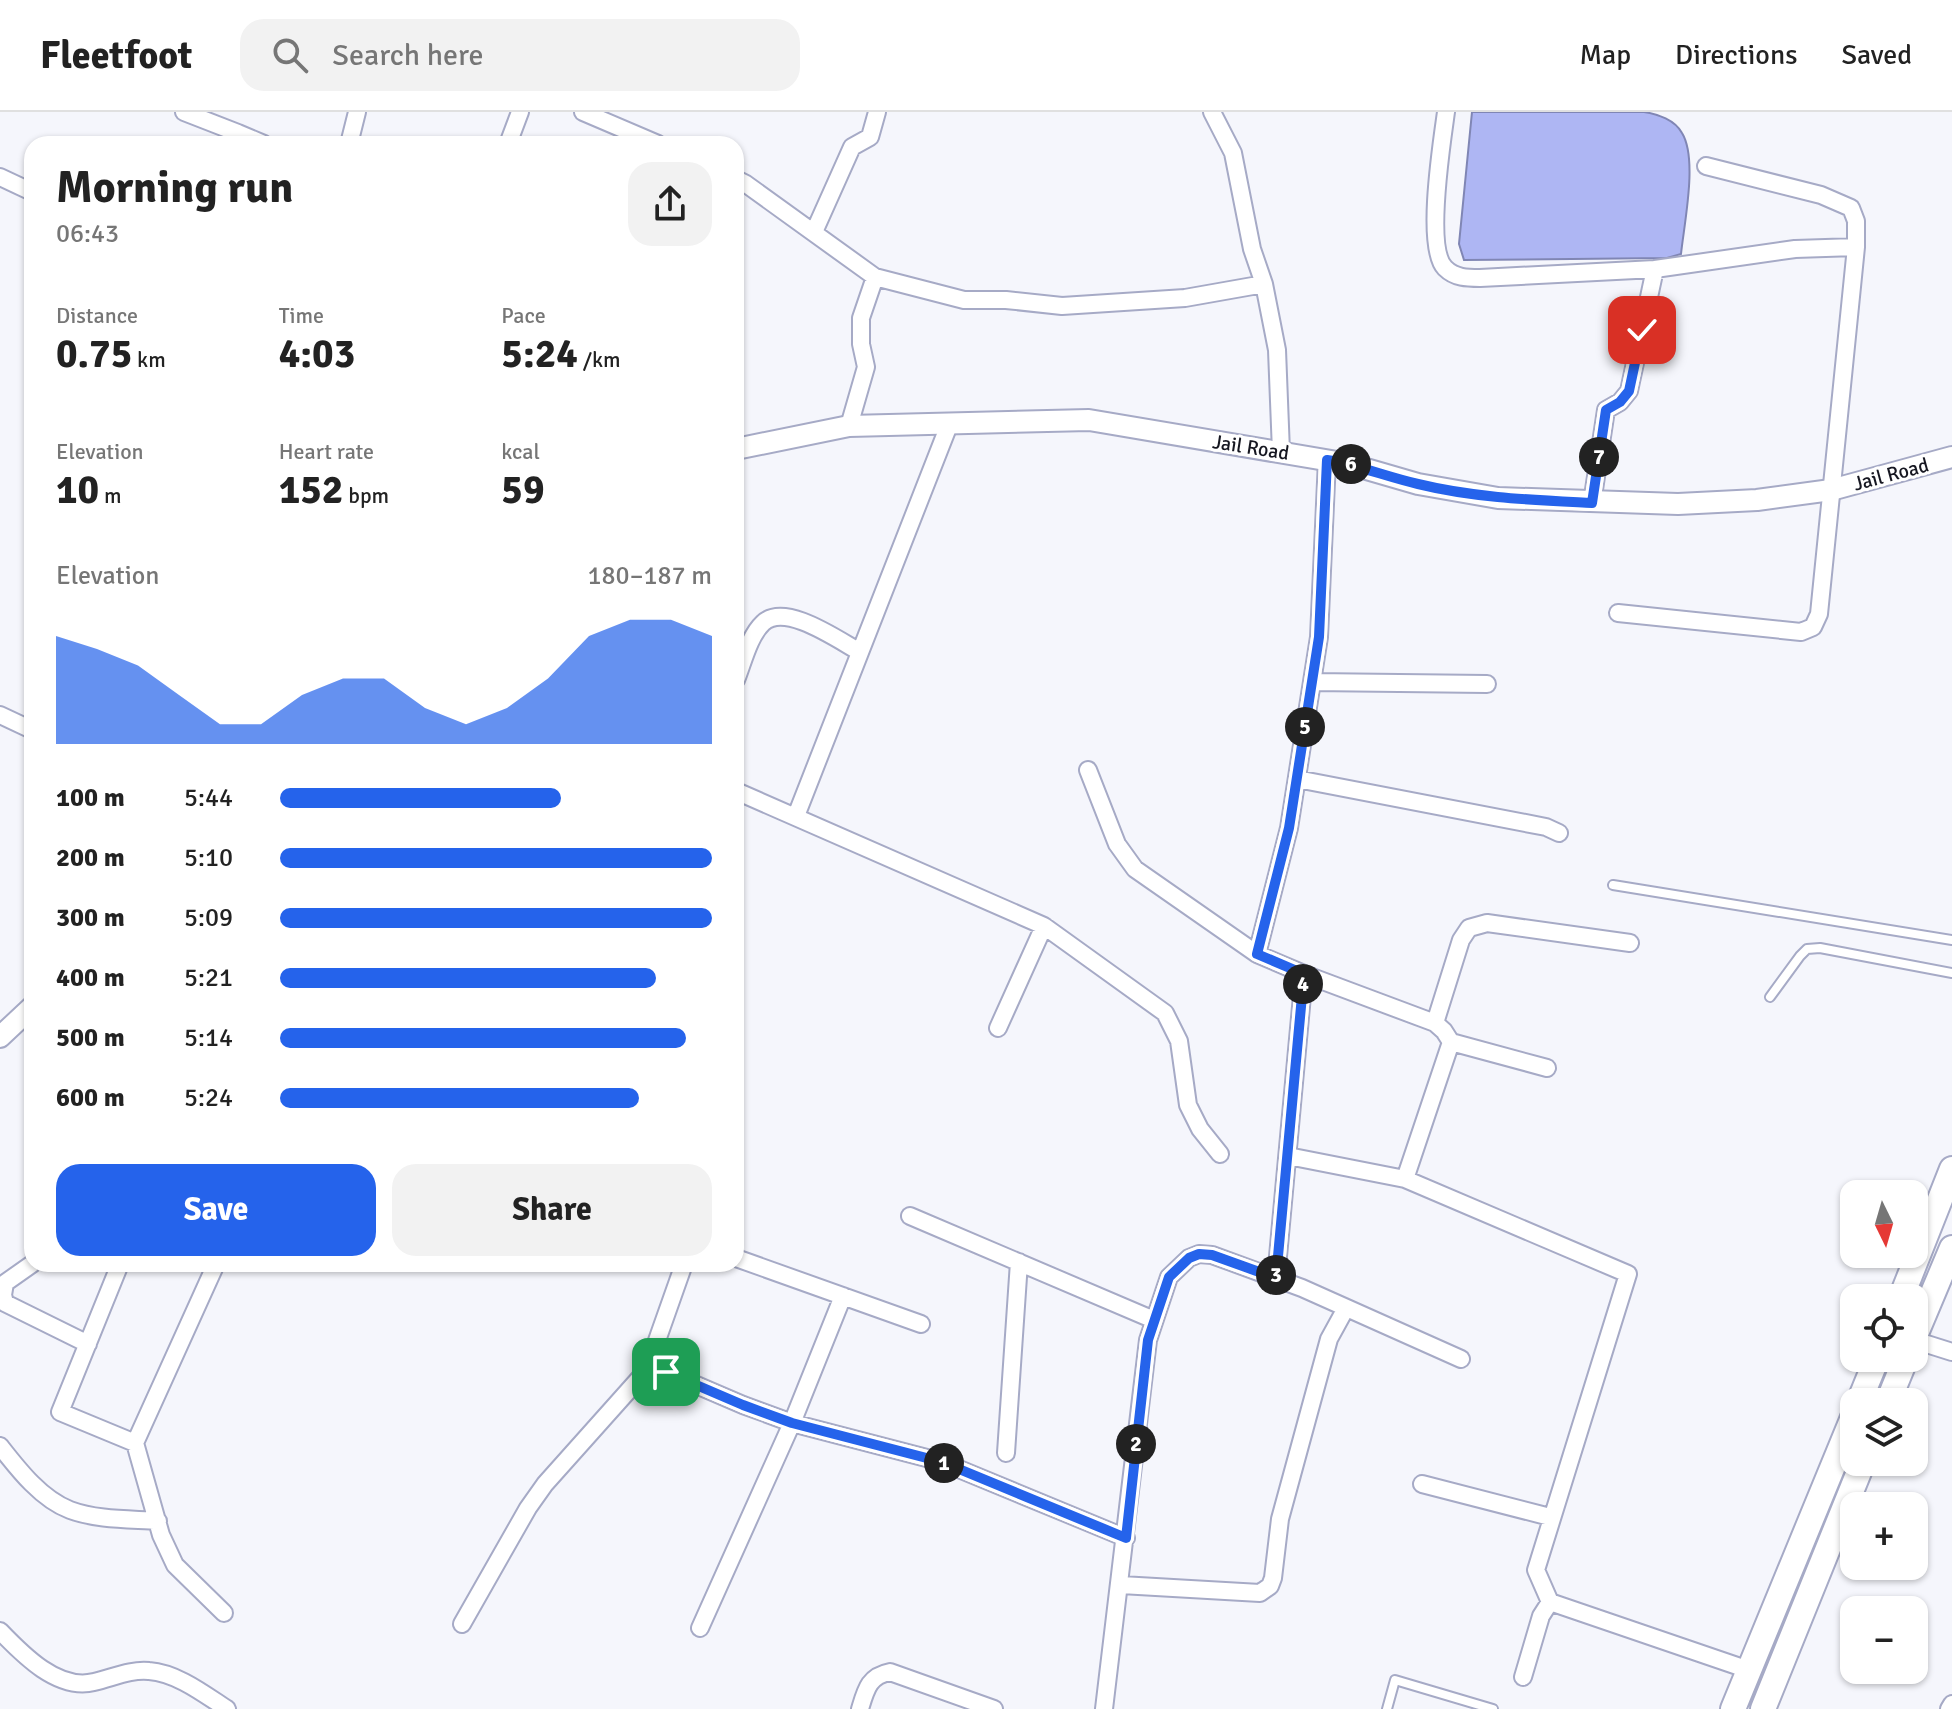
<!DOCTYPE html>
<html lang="en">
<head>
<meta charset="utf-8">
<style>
  body { margin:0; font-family:Signika,sans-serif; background:#f2f2f2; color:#222; height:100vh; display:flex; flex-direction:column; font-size:30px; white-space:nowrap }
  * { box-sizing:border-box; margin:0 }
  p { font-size:26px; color:#767676 }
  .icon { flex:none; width:44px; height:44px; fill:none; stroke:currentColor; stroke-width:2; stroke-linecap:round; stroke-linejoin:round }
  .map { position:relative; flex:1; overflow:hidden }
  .drawer { position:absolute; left:24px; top:24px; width:720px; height:1136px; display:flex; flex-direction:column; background:#fff; border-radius:24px; box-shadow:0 2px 6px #0004 }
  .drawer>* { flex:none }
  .needle { width:52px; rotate:175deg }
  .controls { position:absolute; left:1840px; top:1068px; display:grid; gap:16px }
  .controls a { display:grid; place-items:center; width:88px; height:88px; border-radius:16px; background:#fff; box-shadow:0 2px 6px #0004; font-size:40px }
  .pin { position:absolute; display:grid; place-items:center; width:68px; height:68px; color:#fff; margin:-34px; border-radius:16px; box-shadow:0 4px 12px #0006 }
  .km { position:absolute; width:40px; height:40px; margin:-20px; border-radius:50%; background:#222; color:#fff; font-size:22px; line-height:40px; text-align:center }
  .round { display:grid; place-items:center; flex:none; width:84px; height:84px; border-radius:24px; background:#f2f2f2 }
  .summary { display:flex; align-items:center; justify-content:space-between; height:136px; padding:0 32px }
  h1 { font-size:44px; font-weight:700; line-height:60px }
  .figures { display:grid; grid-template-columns:repeat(3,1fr); gap:12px; height:136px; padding:8px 32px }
  .figures div { display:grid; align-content:center }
  .figures b { font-size:40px; font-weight:700 }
  .figures small { font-size:22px; font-weight:400 }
  .figures p { font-size:22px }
  .chart { height:224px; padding:16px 32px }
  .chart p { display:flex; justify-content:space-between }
  .chart svg { width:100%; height:144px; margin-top:8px; fill:#2563eb; opacity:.7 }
  .primary-button { display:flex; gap:16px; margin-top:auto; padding:16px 32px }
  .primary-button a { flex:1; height:92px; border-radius:24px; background:#2563eb; color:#fff; font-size:32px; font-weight:700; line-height:92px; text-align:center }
  .primary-button a+a { background:#f2f2f2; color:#222 }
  ul { padding:0 32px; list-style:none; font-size:26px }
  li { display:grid; grid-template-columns:128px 96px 1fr; align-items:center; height:60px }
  li i { height:20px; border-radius:10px; background:#2563eb }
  header { display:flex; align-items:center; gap:48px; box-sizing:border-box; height:112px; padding:0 40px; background:#fff; border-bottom:2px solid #e0e0e0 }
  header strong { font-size:38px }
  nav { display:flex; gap:44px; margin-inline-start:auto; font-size:28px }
  .search { width:560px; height:72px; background:#f2f2f2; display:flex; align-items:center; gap:20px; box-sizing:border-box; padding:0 28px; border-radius:24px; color:#767676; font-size:30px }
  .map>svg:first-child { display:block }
</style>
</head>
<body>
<header>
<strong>Fleetfoot</strong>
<div class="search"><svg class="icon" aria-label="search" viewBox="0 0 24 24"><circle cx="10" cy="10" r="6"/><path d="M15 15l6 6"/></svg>Search here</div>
<nav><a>Map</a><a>Directions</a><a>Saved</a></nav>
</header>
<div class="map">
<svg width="1952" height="1597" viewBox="0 0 1952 1597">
  <rect width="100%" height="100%" fill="#f5f6fc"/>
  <path fill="#aeb6f3" stroke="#8086b4" stroke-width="2" d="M 1472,0 L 1644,0 C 1658,2 1675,8 1682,21 C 1698,47 1684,112 1681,142 L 1667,146 L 1464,148 L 1459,132 Z"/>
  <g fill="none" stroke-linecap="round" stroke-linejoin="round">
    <defs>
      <path id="service" d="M 1613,773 L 1952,828
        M 1770,885 L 1800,844 L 1807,837 L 1820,836 L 1952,861
        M 1387,1597 L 1395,1568 L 1493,1597"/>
      <path id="minor" d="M 184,0 L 238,21 L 234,32
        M 583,0 L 658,32
        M 1212,0 L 1233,41 L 1252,137 L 1264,172 L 1277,238 L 1281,340
        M 1446,0 C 1442,29 1425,136 1445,156 C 1455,166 1467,166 1480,166 L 1655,157
        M 238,21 L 264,32
        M 349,32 L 357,0
        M 508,32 L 520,0
        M 1706,54 L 1821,83 L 1851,96 L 1856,109 L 1856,135
        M 0,65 L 32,80
        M 736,67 L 746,72 L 875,165
        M 814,120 L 852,35 L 870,25 L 877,0
        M 849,314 L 866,255 L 861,232 L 861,206 L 875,165 L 964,188 L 1006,188 L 1062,194 L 1185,186 L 1264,172
        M 1592,391 L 1606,298 L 1620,290 L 1629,279 L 1655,157 L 1795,137 L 1856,135 L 1819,502 L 1813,515 L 1801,520 L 1618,501
        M 736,568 C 743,551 749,524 763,511 C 785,490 838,528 860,540
        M 1312,570 L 1487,572
        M 0,603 L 32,618
        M 1088,658 L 1117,732 L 1135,757 L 1257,842
        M 1297,667 L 1546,715 L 1559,721
        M 736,679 L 1044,814 L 998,916
        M 796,704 L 949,313
        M 1044,814 L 1165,901 L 1179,929 L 1188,993 L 1200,1017 L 1220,1042
        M 1304,862 L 1435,911 L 1444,919 L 1451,930 L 1405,1067
        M 1435,911 L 1461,828 L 1469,816 L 1487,811 L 1630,831
        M 1451,930 L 1547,956
        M 1288,1044 L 1405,1067 L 1628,1162 L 1536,1458 L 1550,1490
        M 910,1104 L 1154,1208
        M 736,1146 L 921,1212
        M 32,1152 L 5,1171 L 3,1183 L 5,1191 L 88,1232
        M 120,1152 L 60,1300 L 135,1331 L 216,1152
        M 684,1152 L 654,1237 L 654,1250 L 666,1260 L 743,1293 L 792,1311 L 942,1350 L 1126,1426
        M 1276,1166 L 1304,862 L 1257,842 L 1289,716 L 1319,525 L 1327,348
        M 1914,1228 L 1952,1240
        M 135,1331 L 161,1423 L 175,1453 L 224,1501
        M 0,1334 C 18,1357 41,1387 70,1398 C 97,1408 129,1407 158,1409
        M 1006,1341 L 1019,1150
        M 1422,1372 L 1550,1405
        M 1121,1473 L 1260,1481 L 1270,1474 L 1273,1466 L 1280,1407 L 1329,1227 L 1346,1196
        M 462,1512 L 528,1396 L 545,1372 L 654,1250
        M 700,1516 L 792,1311 L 843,1184
        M 0,1519 C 23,1543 58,1579 94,1570 C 112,1566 131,1557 149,1559 C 177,1561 204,1582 227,1597
        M 1523,1565 L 1541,1504 L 1550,1490 L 1749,1558
        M 860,1597 C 866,1577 869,1564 890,1560 L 994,1597
        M 1104,1597 L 1148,1228 L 1169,1165 L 1189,1146 L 1199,1142 L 1212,1143 L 1302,1176 L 1461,1247
        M 1949,1597 L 1952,1592"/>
      <path id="tertiary" d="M 736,337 L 849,314 L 1089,308 L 1349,352 L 1418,372 L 1498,386 L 1678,392 L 1757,388 L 1831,378 L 1952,345
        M 0,925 L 32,895"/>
      <path id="primary" d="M 1901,1186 L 1952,1057
        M 1914,1226 L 1952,1136
        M 1859,1290 L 1877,1246
        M 1888,1290 L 1906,1246
        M 1733,1597 L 1854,1303
        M 1763,1597 L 1863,1350"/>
    </defs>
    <use href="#service" stroke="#a6aac6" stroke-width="12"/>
    <use href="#minor" stroke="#a6aac6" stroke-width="20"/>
    <use href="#tertiary" stroke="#a6aac6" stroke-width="24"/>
    <use href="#primary" stroke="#a6aac6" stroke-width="28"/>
    <use href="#service" stroke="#fff" stroke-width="8"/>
    <use href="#minor" stroke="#fff" stroke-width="16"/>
    <use href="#tertiary" stroke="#fff" stroke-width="20"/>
    <use href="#primary" stroke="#fff" stroke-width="24"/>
  </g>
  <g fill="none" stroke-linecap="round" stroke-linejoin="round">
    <defs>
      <path id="route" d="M 666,1260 L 743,1293 L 792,1311 L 942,1350 L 1126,1426 L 1148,1228 L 1169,1165 L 1189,1146 L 1199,1142 L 1212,1143 L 1276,1166 L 1304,862 L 1257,842 L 1289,716 L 1319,525 L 1327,348 C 1358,353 1387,365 1418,372 C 1475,386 1534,388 1592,391 L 1606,298 L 1620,290 L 1629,279 L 1642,218"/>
    </defs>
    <use href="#route" stroke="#fff" stroke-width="16"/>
    <use href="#route" stroke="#2563eb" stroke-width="10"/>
  </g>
  <g text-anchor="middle" stroke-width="6" stroke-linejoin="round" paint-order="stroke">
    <g font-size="20" fill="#161721" stroke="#fff">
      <text transform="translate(1251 335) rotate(9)" y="7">Jail Road</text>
      <text transform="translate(1891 362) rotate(-15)" y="7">Jail Road</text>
    </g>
  </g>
</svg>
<div class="controls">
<a><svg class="needle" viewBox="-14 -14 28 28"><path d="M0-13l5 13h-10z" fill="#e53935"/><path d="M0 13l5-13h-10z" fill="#767676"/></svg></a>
<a><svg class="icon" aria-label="locate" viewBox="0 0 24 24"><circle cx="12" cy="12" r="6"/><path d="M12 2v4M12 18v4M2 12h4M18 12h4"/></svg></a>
<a><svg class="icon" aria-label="layers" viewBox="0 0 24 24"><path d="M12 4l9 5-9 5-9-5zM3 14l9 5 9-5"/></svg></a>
<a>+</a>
<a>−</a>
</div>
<div class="pin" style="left:666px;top:1260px;background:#1e9e55"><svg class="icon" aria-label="arrive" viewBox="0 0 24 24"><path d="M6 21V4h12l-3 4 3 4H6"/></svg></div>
<div class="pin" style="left:1642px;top:218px;background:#d93025"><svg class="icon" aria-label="check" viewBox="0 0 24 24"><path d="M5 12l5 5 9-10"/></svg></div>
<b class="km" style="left:944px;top:1351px">1</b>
<b class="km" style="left:1136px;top:1332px">2</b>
<b class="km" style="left:1276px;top:1163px">3</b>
<b class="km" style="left:1303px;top:872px">4</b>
<b class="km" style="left:1305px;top:615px">5</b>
<b class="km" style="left:1351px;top:352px">6</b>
<b class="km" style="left:1599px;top:345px">7</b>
<section class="drawer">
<div class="summary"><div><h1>Morning run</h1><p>06:43</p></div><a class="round"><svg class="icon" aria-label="share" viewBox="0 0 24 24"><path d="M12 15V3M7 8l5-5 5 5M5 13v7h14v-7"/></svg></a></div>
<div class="figures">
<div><p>Distance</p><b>0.75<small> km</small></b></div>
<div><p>Time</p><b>4:03</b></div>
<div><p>Pace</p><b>5:24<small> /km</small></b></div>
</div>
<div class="figures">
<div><p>Elevation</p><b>10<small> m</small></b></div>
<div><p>Heart rate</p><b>152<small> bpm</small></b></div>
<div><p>kcal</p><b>59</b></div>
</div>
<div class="chart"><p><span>Elevation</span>180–187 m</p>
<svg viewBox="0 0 160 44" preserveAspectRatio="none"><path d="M0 44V11L10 15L20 20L30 29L40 38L50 38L60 29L70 24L80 24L90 33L100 38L110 33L120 24L130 11L140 6L150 6L160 11V44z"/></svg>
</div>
<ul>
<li><b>100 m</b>5:44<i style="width:65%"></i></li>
<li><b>200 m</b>5:10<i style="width:100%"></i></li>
<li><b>300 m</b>5:09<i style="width:100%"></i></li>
<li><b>400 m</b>5:21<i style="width:87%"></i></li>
<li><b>500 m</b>5:14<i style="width:94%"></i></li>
<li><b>600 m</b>5:24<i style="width:83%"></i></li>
</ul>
<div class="primary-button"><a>Save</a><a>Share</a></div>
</section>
</div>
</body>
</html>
